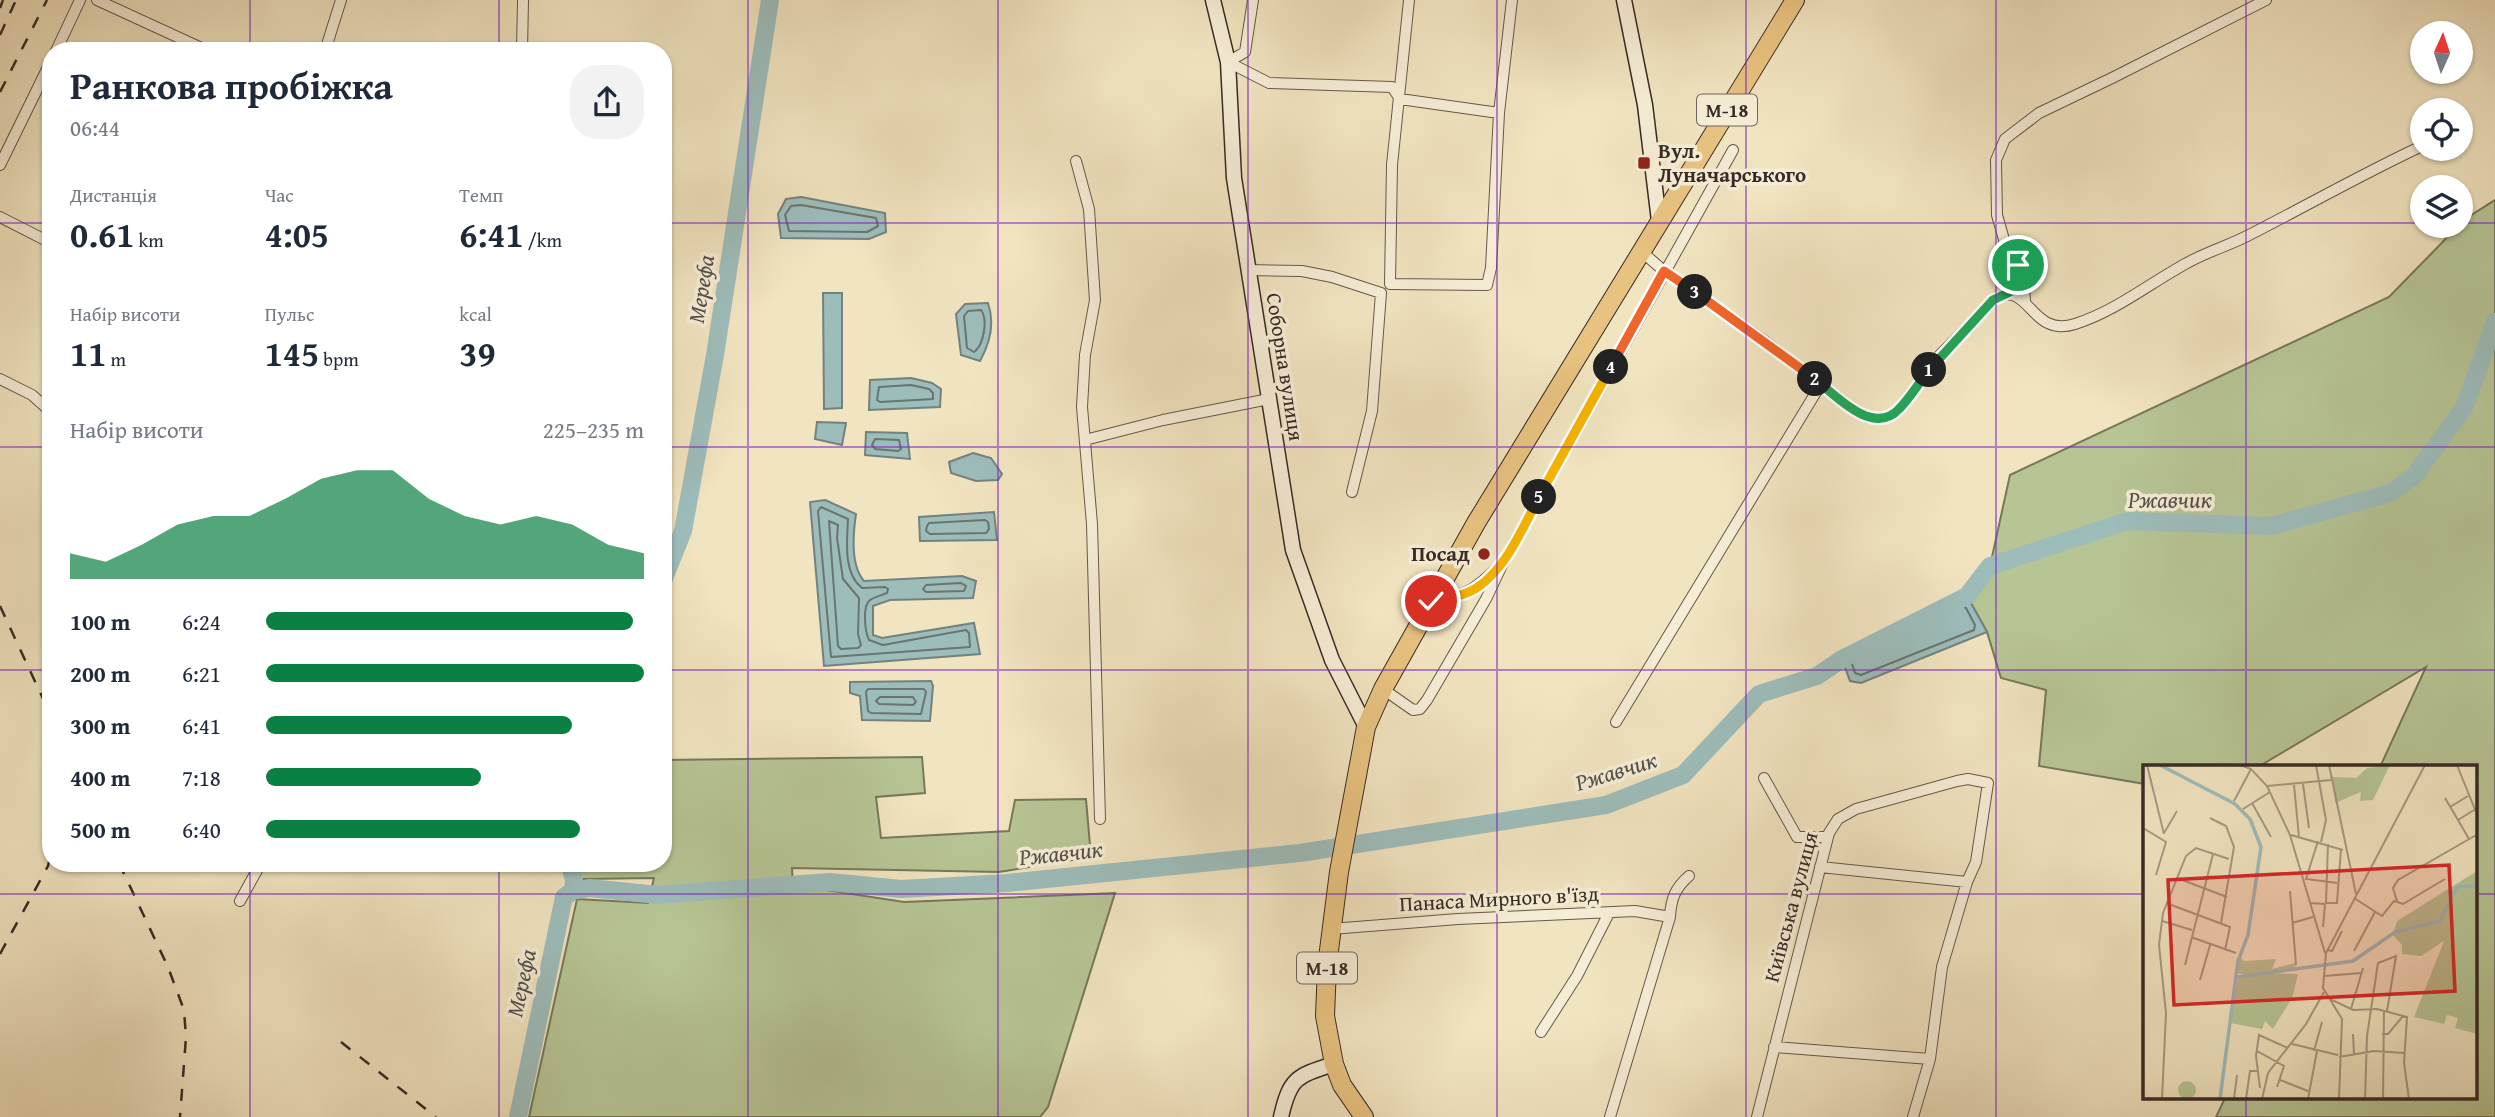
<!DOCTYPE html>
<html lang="uk">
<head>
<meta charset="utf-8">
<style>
  body { margin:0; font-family:"Gentium Book Plus",serif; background:#f2f2f3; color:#1f2937; height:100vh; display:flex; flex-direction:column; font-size:26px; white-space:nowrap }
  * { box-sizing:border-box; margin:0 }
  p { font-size:23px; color:#747a83 }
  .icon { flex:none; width:38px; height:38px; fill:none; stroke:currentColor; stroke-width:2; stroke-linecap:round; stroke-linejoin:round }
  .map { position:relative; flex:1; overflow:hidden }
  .details { position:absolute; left:42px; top:42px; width:630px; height:830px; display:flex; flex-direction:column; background:#fff; border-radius:28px; box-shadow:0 2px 5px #0004 }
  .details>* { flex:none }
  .needle { width:46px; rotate:3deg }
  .controls { position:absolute; left:2410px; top:21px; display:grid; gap:14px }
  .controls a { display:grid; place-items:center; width:63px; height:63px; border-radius:50%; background:#fff; box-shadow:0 2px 5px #0004; font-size:35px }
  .pin { position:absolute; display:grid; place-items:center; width:60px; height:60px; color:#fff; margin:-30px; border:4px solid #fff; border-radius:50%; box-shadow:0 2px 7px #0007 }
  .km { position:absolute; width:35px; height:35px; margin:-18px; border-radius:50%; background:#222; color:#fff; font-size:19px; line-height:35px; text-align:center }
  .round { display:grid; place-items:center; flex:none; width:74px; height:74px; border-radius:28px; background:#f2f2f3 }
  .headline { display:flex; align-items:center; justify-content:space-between; height:119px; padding:0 28px }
  h1 { font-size:38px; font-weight:700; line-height:52px }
  .figures { display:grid; grid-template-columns:repeat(3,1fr); gap:10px; height:119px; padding:7px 28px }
  .figures div { display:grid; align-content:center }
  .figures b { font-size:35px; font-weight:700 }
  .figures small { font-size:19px; font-weight:400 }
  .figures p { font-size:19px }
  .chart { height:196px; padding:14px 28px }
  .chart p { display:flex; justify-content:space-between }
  .chart svg { width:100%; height:126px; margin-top:7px; fill:#0b8043; opacity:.7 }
  ul { padding:0 28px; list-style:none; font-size:23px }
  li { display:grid; grid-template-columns:112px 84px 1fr; align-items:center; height:52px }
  li i { height:18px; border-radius:9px; background:#0b8043 }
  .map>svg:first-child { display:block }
</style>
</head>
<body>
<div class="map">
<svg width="2495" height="1117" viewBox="0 0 2495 1117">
  <rect width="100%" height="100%" fill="#f1e4c0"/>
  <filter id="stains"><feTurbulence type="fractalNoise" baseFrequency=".00286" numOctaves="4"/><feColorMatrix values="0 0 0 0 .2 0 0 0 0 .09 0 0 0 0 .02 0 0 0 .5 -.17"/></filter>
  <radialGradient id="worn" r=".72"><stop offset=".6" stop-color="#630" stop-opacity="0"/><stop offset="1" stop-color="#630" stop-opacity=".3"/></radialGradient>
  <path fill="#b7c595" stroke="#77785c" stroke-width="2" d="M 2495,200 L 2495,1117 L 2216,1117 L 2225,1098 L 2476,1098 L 2476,767 L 2380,767 L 2426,667 L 2258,767 L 2145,767 L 2145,784 L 2039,766 L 2046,690 L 2001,678 L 1987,632 L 1967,596 L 1990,566 L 2010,475 L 2389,297 L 2465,219 Z
    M 922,757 L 925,793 L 876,797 L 881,838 L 1009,831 L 1015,800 L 1086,799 L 1091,857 L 999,872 L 792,868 L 793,885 L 904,902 L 1115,893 L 1048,1107 L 1040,1117 L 529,1117 L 577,899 L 648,903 L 654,878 L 581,879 L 572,863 L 663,863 L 663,760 Z"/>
  <path fill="#9dbdbb" stroke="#74827f" stroke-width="2" d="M 801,197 L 885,213 L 886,232 L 869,239 L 781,238 L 778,214 L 786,199 Z
    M 823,293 L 842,293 L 842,408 L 824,409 Z
    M 988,303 C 995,323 990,343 980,361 L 961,355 L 956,314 L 965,304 Z
    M 911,378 L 932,383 L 941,389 L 940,407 L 869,410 L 870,380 Z
    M 817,422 L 846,423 L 842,445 L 815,439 Z
    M 866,432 L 907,433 L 910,459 L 865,455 Z
    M 973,453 L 991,458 L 1002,474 L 998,480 L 976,481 L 951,473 L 949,462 Z
    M 825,500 L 856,514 C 853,534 850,565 864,581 L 962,576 L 976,581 L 973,598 L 890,600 L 873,606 L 873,635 L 882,638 L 974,623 L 980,654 L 824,666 L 810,502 Z
    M 994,512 L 997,540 L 920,541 L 919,517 Z
    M 1967,596 L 1987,632 L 1861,683 L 1850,681 L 1842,659 Z
    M 931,681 L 933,686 L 930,721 L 862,720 L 860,696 L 850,693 L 850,682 Z"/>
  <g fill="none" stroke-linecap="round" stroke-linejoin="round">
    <path stroke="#6a7470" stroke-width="2" d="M 801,205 L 876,218 L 878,226 L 867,232 L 789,231 L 785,215 L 791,206 Z
      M 981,310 C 988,319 984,345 974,352 L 967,348 L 964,316 L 968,311 Z
      M 911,385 L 929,389 L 933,393 L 933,399 L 880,402 L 877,400 L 879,387 Z
      M 875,439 L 899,440 L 901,449 L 898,451 L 875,449 L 872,445 Z
      M 821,507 L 848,519 C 847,540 843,574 862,588 L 885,587 L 888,589 L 887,593 C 882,595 874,597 870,600 C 862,606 865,632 869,640 L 883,645 L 966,630 L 969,633 L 970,647 L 831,657 L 818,511 Z
      M 985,520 L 988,522 L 989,529 L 986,533 L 930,534 L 926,531 L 927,526 L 929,523 Z
      M 829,521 L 838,525 L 837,538 L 843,579 L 859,598 L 858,634 L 861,645 L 858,648 L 841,649 L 838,646 Z
      M 961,583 L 966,586 L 964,591 L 926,592 L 923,589 L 926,585 Z
      M 1962,606 L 1966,608 L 1975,625 L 1974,630 L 1861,675 L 1855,673 L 1852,664 L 1853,661 Z
      M 924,689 L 926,692 L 921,714 L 871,713 L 868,711 L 866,692 L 868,689 Z
      M 880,697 L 913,697 L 916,702 L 913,705 L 879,704 L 876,701 Z"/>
    <path stroke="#9dbdbb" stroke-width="18" d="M 663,581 L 683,531 L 715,355 L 770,0
      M 573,891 L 589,888 L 658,895 L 830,882 L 901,889 L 1007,883 L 1300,853 L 1606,805 L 1683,775 L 1759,694 L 1817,676 L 1842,659 L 1967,596 L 1990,566 L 2127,521 L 2271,526 L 2390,493 L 2414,476 L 2464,408 L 2495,322
      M 518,1117 L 564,897 L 573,891 L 574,880 L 569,863"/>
    <defs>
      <path id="street" d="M 97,0 L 208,51
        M 1253,0 L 1245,52 L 1228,62 L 1269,83 L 1392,87 L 1400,99 L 1499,113
        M 1409,0 L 1392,165 L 1390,284 L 1487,285 L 1491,268 L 1499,113 L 1512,0
        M 56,51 L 80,0
        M 325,51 L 341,0
        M 522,51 L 523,0
        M 1076,161 L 1089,209 L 1095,300 L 1085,355 L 1082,407 L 1092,524 L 1100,819
        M 0,165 L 51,61
        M 0,217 L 51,243
        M 1641,251 L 1664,271 L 1766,342 L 1853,410 L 1869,418 L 1885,418 L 1897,412 L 1940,355 L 1997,297 C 2030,282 2031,338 2075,324 C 2116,311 2150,283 2187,263 C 2208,251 2231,245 2251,234 C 2308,205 2364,173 2422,146
        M 1249,270 L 1302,271 L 1332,277 L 1381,293 L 1372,411 L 1352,492
        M 2025,300 L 2023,278 L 2005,243 L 1997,215 L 1996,160 L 2005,139 L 2039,113 L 2112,78 L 2266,0
        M 0,379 L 32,395 L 51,412
        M 1085,440 L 1163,420 L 1269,399
        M 1431,601 C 1466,595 1474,591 1499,566
        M 1383,689 L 1413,710 L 1420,709 L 1427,700 L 1486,599 L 1504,561 L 1733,150
        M 1616,722 L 1821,384
        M 1764,778 L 1797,837 L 1828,837
        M 1820,867 L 1967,882
        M 240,901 L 261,863
        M 1331,929 L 1458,919 L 1635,911 L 1670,917
        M 1541,1032 L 1577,976 L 1609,913
        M 1774,1047 L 1930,1059
        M 1610,1117 L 1670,917 C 1671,899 1675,888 1689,876
        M 1757,1117 L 1829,833 L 1838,819 L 1856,809 L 1957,781 L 1968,779 L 1988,783 L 1976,862 L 1967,882 L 1942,967 L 1930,1059 L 1913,1117"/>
      <path id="secondary" d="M 1213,0 L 1228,62 L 1234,178 L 1293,550 L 1332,660 L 1366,727
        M 1624,0 L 1645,105 L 1659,221
        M 1281,1117 C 1290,1077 1297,1076 1334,1064"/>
      <path id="highway" d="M 1364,1117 L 1342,1085 L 1334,1064 L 1325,1016 L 1327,966 L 1339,872 L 1366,727 L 1383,689 L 1476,523 L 1795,0"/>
    </defs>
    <use href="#street" stroke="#66584b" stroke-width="12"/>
    <use href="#secondary" stroke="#372a24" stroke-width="17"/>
    <use href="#highway" stroke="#372a24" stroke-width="20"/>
    <use href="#street" stroke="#f6edd6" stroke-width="10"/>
    <use href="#secondary" stroke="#f6edd6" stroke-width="14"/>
    <use href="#highway" stroke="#e8c280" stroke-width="18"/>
    <path stroke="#372a24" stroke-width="2.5" stroke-dasharray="12 12" stroke-linecap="butt" d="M 0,8 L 3,0
      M 0,35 L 16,0
      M 0,92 L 47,0
      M 0,606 L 45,703 L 51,721
      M 119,863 L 168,967 L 184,1010 L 186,1037 L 180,1117
      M 0,954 L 48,866 L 51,854
      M 341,1042 L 436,1117"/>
  </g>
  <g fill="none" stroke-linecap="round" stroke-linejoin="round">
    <defs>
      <path id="split-1" d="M 1929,370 L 1993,300 L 2016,289 L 2023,278 L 2018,265"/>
      <path id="split-2" d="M 1815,379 C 1835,395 1873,437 1899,409 C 1910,398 1919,383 1929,370"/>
      <path id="split-3" d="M 1695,292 L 1815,379"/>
      <path id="split-4" d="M 1611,367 L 1664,271 L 1695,292"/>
      <path id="split-5" d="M 1539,497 L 1611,367"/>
      <path id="split-6" d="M 1431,601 C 1447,599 1465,596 1478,587 C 1507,567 1523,527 1539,497"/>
    </defs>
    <use href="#split-1" stroke="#fff" stroke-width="14"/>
    <use href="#split-2" stroke="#fff" stroke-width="14"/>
    <use href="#split-3" stroke="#fff" stroke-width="14"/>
    <use href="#split-4" stroke="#fff" stroke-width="14"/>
    <use href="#split-5" stroke="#fff" stroke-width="14"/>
    <use href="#split-6" stroke="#fff" stroke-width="14"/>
    <use href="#split-1" stroke="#22a559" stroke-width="9"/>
    <use href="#split-2" stroke="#22a559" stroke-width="9"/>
    <use href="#split-3" stroke="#f0652b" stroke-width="9"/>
    <use href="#split-4" stroke="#f0652b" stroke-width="9"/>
    <use href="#split-5" stroke="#f5b400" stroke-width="9"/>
    <use href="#split-6" stroke="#f5b400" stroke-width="9"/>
  </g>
  <path fill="none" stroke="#7b2cbf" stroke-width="2" stroke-opacity="0.55" d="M 250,0 L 250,51M 499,0 L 499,51M 748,0 L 748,1117M 998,0 L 998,1117M 1248,0 L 1248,1117M 1497,0 L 1497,1117M 1746,0 L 1746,1117M 1996,0 L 1996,1117M 2246,0 L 2246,767M 0,223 L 51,223M 663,223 L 2422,223M 2460,223 L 2495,223M 0,447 L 51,447M 663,447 L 2495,447M 0,670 L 51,670M 663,670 L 2495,670M 250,863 L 250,1117M 499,863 L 499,1117M 0,894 L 2145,894M 2476,894 L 2495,894M 2246,1098 L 2246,1117"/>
  <g fill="#8f2418" stroke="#f6edd6" stroke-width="2.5">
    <rect x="1637" y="156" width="14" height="14" rx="3.5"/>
    <circle cx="1484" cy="554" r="7"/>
  </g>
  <g text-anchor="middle" stroke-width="7" stroke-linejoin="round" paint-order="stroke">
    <g fill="#f6edd6" stroke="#706459" stroke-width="2">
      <rect x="1697" y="94.5" width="60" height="31" rx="5"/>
      <rect x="1297" y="952.5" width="60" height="31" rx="5"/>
    </g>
    <g font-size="19" font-weight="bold" fill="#372a24">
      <text x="1727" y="117">М-18</text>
      <text x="1327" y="975">М-18</text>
    </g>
    <g font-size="21" font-weight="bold" fill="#372a24" stroke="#f6edd6" text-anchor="start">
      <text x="1658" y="158">Вул.<tspan x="1658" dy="24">Луначарського</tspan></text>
      <text x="1470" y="561" text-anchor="end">Посад</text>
    </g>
    <g font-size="21" fill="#372a24" stroke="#f6edd6">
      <text transform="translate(1285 367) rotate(81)" y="7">Соборна вулиця</text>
      <text transform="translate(1499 899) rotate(-3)" y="7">Панаса Мирного в'їзд</text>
      <text transform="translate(1791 907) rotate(-75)" y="7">Київська вулиця</text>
    </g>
    <g font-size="23" font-style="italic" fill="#504f4a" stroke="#f6edd6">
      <text transform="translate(701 289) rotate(-81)" y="8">Мерефа</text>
      <text x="2170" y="508">Ржавчик</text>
      <text transform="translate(1616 771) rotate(-17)" y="8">Ржавчик</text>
      <text transform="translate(1061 853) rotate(-6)" y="8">Ржавчик</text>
      <text transform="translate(521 983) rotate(-78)" y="8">Мерефа</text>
    </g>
  </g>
  <g transform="translate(2143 765)">
    <rect width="334" height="334" fill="#f1e4c0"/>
    <path d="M 247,0 L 230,35 L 217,36 L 218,27 L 192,38 L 189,12 L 213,13 L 224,3 ZM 334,106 L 335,106 L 334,269 L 312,263 L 315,253 L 304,250 L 301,259 L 271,252 L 301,176 L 278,191 L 259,189 L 259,180 L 250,170 L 254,156 ZM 97,192 L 101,196 L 133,194 L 129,204 L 152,198 L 153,205 L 119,208 L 155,209 L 149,233 L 130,264 L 122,256 L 119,264 L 87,258 L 95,212 L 103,210 L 94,208 ZM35 325a9 9 0 1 1 18 0a9 9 0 1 1-18 0Z" fill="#b7c595"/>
    <path fill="none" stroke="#9dbdbb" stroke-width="3.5" d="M 17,0 L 92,39 L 107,54 L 118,82 L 105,170 L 95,196 L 77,334M 94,212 L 210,196 L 252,167 L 297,156 L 314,122 L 335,121"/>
    <path fill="none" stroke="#a79a82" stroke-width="2" d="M 4,0 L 21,69M 97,0 L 108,4 L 124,21 L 147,70 L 182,188M 173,0 L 183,55 L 178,77M 186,0 L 213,129M 314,0 L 335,52M 160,19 L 166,63M 151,20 L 156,72M 124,21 L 188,15M 302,33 L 315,55M 91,36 L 108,4M 109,38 L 128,72M 307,42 L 325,31M 100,44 L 127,27M 67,53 L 83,61 L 91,82 L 78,158M 0,63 L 23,77 L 13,110M 21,68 L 34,46M 148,70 L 200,85M 326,74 L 315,55 L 331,45M 175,76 L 163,114 L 194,118M 185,79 L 183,138 L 194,138 L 198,84M 34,113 L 84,132M 147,126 L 153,200M 211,133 L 239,151 L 251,136 L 260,139 L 302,114M 254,136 L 250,123 L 255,115 L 335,69M 23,138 L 87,162 L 82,185M 167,138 L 182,139 L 180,162M 19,156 L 49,165M 149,158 L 170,152M 48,172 L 93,188M 185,185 L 189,186 L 199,166M 211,186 L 232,147M 42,200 L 70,89M 181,211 L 218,208M 57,215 L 67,180M 187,234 L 210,245 L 234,244 L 264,252 L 261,298 L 266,334M 208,244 L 220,203M 210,269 L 211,290M 239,269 L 245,269 L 260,251M 149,279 L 195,290M 114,286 L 141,301 L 134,322M 171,286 L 179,257M 196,292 L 231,286 L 261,288M 137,315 L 165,326M 117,323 L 113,291 L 116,270 L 145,283M 19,334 L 23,248 L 16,180 L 20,148 L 43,91 L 53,83 L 86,94M 91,334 L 94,310M 103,334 L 107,306 L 115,306M 119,334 L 125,308 L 163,259 L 181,227M 165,334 L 174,286M 196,334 L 199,254 L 180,223 L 183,188 L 282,0M 222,334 L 224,271 L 235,198 L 253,191 L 244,246M 240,334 L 241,246"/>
    <path fill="#d62828" fill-opacity="0.15" stroke="#d62828" stroke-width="3.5" d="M 306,100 L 312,226 L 31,240 L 25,115 Z"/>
    <rect width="334" height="334" fill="none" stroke="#372a24" stroke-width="3.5"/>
  </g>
  <rect width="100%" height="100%" filter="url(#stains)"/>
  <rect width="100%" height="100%" fill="url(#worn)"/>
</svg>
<div class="controls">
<a><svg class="needle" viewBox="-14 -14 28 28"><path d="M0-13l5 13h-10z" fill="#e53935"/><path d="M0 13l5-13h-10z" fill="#747a83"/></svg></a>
<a><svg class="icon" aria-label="locate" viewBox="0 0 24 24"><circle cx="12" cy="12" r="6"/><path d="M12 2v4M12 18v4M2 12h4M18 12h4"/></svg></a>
<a><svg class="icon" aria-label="layers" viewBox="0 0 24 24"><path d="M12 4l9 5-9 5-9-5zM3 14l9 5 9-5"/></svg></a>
</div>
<div class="pin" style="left:2018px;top:265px;background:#1e9e55"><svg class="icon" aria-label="arrive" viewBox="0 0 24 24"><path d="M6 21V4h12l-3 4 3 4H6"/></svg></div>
<div class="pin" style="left:1431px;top:601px;background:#d93025"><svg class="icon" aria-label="check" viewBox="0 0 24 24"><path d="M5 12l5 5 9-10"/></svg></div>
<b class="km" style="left:1929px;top:370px">1</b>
<b class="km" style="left:1815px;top:379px">2</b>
<b class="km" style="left:1695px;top:292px">3</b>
<b class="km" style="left:1611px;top:367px">4</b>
<b class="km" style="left:1539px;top:497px">5</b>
<section class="details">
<div class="headline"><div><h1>Ранкова пробіжка</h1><p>06:44</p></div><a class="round"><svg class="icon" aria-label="share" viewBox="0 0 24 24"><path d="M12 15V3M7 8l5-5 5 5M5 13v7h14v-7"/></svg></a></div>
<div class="figures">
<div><p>Дистанція</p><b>0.61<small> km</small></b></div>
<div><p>Час</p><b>4:05</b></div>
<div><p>Темп</p><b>6:41<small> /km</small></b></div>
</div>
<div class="figures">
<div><p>Набір висоти</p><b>11<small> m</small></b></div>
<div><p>Пульс</p><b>145<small> bpm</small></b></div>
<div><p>kcal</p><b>39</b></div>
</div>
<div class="chart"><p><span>Набір висоти</span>225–235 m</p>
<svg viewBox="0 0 160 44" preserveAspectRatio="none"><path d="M0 44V35L10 38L20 32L30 25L40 22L50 22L60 16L70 9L80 6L90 6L100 16L110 22L120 25L130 22L140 25L150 32L160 35V44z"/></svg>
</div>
<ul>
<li><b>100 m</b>6:24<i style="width:97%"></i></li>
<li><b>200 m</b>6:21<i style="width:100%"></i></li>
<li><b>300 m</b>6:41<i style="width:81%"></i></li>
<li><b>400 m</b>7:18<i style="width:57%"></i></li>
<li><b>500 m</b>6:40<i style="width:83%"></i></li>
</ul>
</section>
</div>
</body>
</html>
